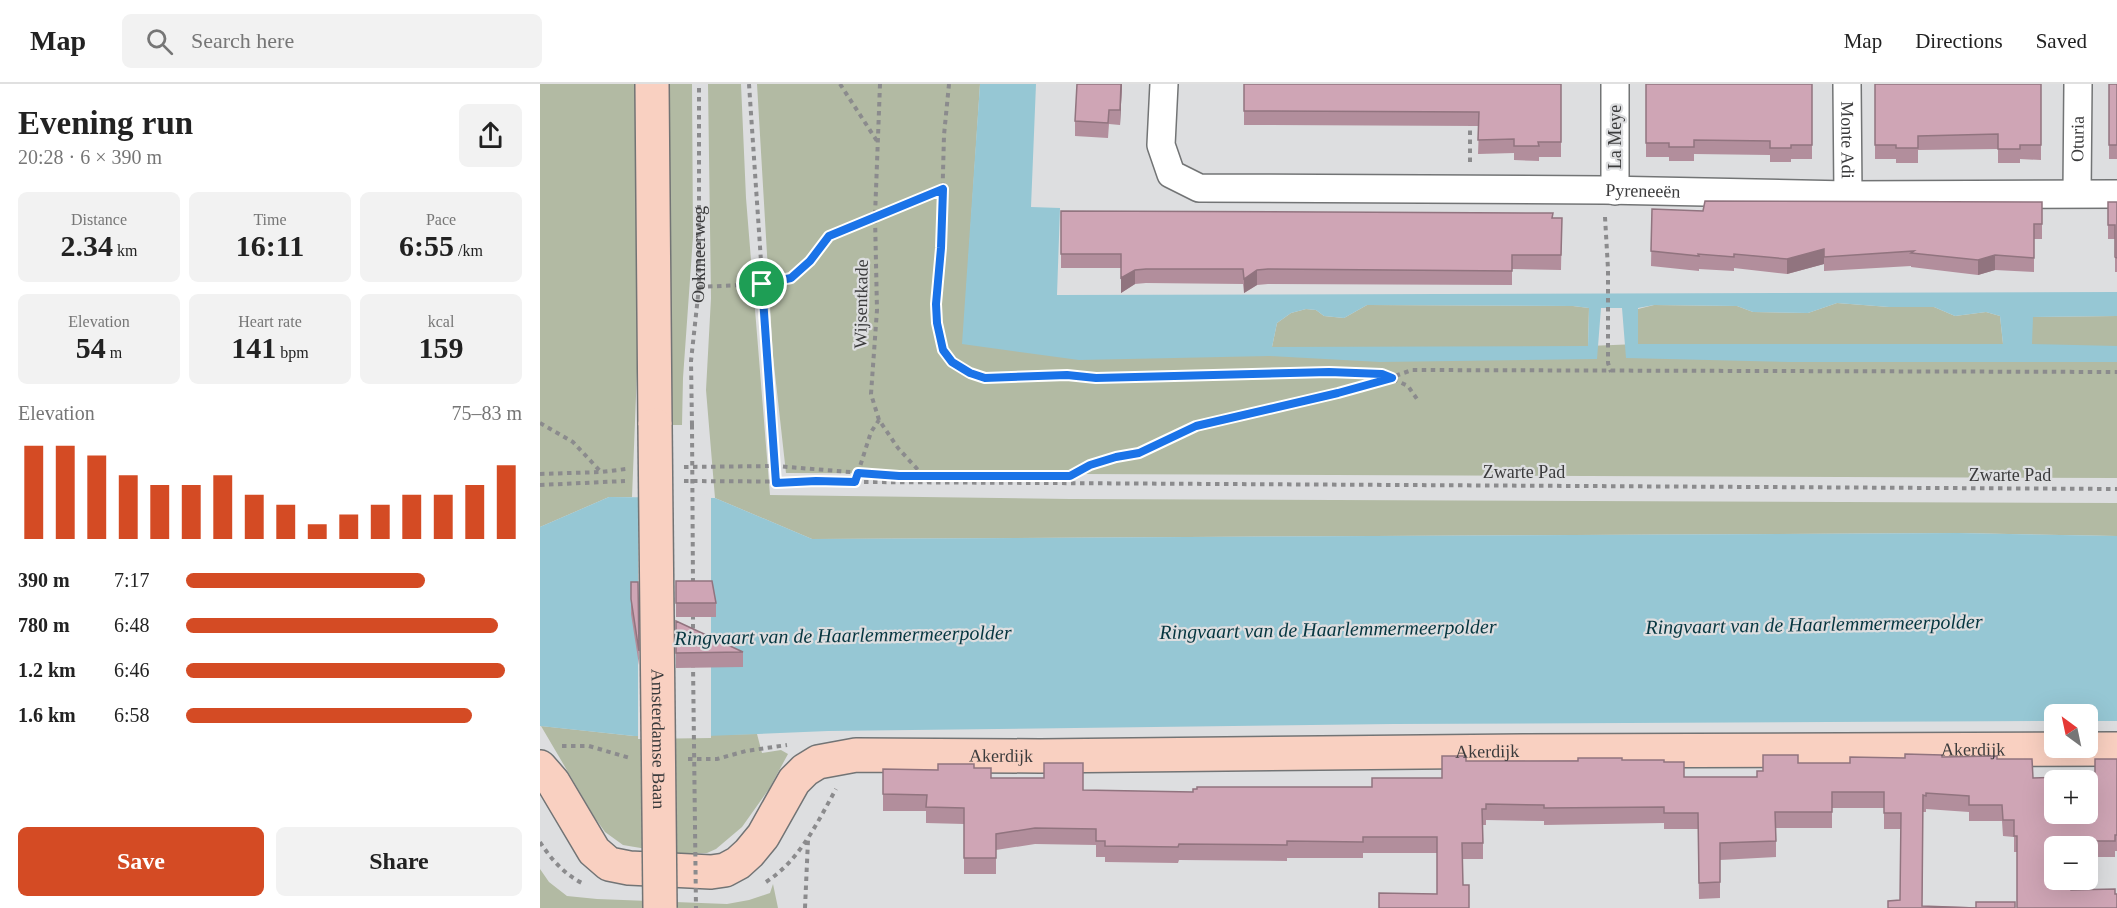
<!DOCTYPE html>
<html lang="en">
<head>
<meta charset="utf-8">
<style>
  body { margin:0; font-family:"Times New Roman",serif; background:#f2f2f2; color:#222; height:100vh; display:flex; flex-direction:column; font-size:22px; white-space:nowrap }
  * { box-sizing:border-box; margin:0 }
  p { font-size:20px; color:#767676 }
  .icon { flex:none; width:33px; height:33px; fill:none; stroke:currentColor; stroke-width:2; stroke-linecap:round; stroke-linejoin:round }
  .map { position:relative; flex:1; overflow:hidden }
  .details { display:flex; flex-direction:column; background:#fff; width:540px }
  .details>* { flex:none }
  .needle { width:39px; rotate:327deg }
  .controls { position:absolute; left:1504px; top:620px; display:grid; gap:12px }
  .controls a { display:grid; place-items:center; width:54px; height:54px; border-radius:9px; background:#fff; box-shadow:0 6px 24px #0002; font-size:30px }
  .pin { position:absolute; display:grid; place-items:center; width:51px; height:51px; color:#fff; margin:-26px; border:3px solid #fff; border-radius:50%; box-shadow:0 2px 6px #0007 }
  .round { display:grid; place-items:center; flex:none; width:63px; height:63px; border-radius:9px; background:#f2f2f2 }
  .headline { display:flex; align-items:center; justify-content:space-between; height:102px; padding:0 18px }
  h1 { font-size:33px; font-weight:700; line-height:45px }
  .stats { display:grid; grid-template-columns:repeat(3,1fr); gap:9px; height:102px; padding:6px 18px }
  .stats div { display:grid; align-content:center; border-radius:9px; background:#f2f2f2; text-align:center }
  .stats b { font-size:30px; font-weight:700 }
  .stats small { font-size:16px; font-weight:400 }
  .stats p { font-size:16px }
  .chart { height:168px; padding:12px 18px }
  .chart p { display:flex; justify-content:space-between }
  .chart svg { width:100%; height:108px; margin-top:6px; stroke:#d44b24; stroke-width:6 }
  .action { display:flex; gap:12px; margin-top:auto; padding:12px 18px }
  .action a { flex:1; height:69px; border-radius:9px; background:#d44b24; color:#fff; font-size:24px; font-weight:700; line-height:69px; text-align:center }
  .action a+a { background:#f2f2f2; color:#222 }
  ul { padding:0 18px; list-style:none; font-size:20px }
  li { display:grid; grid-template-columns:96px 72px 1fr; align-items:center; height:45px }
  li i { height:15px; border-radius:8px; background:#d44b24 }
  header { display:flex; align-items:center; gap:36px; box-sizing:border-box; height:84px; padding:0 30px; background:#fff; border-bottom:2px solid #e0e0e0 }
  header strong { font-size:28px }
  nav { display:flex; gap:33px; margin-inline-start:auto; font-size:21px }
  .search { width:420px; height:54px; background:#f2f2f2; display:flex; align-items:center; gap:15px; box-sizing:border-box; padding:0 21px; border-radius:9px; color:#767676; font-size:22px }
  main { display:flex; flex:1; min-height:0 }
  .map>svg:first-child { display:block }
</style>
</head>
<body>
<header>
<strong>Map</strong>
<div class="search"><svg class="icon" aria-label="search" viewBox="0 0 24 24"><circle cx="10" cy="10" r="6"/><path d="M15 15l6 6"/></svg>Search here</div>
<nav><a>Map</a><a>Directions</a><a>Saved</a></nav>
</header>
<main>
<section class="details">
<div class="headline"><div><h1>Evening run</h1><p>20:28 · 6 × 390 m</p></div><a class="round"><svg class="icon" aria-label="share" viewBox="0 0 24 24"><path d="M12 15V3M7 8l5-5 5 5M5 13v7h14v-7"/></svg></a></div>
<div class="stats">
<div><p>Distance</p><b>2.34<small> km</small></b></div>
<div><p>Time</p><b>16:11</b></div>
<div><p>Pace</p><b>6:55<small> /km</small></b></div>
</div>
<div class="stats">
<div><p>Elevation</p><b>54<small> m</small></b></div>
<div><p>Heart rate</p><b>141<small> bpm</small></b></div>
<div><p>kcal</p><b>159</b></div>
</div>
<div class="chart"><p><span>Elevation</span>75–83 m</p>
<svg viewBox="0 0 160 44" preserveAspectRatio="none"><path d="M5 44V6M15 44V6M25 44V10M35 44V18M45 44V22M55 44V22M65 44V18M75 44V26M85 44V30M95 44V38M105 44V34M115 44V30M125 44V26M135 44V26M145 44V22M155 44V14"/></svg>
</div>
<ul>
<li><b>390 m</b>7:17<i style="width:71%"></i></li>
<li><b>780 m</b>6:48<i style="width:93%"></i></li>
<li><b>1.2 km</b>6:46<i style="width:95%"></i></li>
<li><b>1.6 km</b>6:58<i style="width:85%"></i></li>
</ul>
<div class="action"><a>Save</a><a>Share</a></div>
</section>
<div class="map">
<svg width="1577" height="824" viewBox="0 0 1577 824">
  <rect width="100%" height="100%" fill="#dddee0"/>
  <path fill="#b2baa3" d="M 0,0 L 99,0 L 98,262 L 92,413 L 69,413 L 0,443 Z
    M 127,0 L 152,0 L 153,153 L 143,294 L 142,341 L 130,341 Z
    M 168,0 L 201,0 L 206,114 L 230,411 L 530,415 L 1577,419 L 1577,452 L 1418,449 L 272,455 L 175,414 L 166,306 L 171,214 Z
    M 217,0 L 440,0 L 423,260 L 732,263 L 737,239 L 751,229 L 766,225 L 776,226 L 784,232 L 804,234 L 827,221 L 1033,222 L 1049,224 L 1048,262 L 1098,260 L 1098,225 L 1114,221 L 1197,222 L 1213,228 L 1268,229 L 1297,219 L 1349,223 L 1394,223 L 1415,232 L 1446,228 L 1460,232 L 1463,260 L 1493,233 L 1577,232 L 1577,394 L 246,389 L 233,272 Z
    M 1,642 L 94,652 L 217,650 L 222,669 L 241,666 L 248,670 L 229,705 L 202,743 L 176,765 L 167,769 L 136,770 L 83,761 L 65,748 L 55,734 Z
    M 0,785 L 9,798 L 27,812 L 57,815 L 187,820 L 209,816 L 230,809 L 233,800 L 238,824 L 0,824 Z"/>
  <path fill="#96c7d4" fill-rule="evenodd" d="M 440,0 L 496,0 L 491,123 L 520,124 L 517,211 L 1577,208 L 1577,232 L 1493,233 L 1492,260 L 1577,262 L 1577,278 L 1249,278 L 1086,274 L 1082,224 L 1061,224 L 1057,275 L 840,278 L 730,272 L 539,276 L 422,260 ZM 1297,219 L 1349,223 L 1394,223 L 1415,232 L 1446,228 L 1460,232 L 1463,260 L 1098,260 L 1098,224 L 1114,221 L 1197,222 L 1213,228 L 1268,229 ZM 827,221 L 1033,222 L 1049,224 L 1048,262 L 732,263 L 737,239 L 751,229 L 766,225 L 776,226 L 784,232 L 804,234 Z
    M 69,413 L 175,414 L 272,455 L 1418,449 L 1577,452 L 1577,637 L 1548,637 L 1548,630 L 1515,630 L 1515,637 L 853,640 L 288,647 L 167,652 L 94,652 L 0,642 L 0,443 Z"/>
  <path fill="#dddee0" d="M 98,410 L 171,411 L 171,654 L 98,655 Z"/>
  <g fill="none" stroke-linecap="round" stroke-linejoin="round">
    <defs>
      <g id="street">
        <path id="s2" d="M 624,0 L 621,61 L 631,90 L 659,104 L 1064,106 L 1308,111 L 1577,110"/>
        <path id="s3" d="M 1307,0 L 1308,111"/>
        <path d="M 1075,107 L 1075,0"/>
        <path id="s4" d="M 1537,109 L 1538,0"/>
      </g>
      <g id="secondary">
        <path d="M 112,0 L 115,341"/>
        <path id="s5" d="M 0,683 L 13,698 L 54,767 L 69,780 L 89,784 L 171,788 L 185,786 L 198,779 L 209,769 L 223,752 L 254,697 L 265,686 L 278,678 L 316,671 L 500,672 L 983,667 L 1577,665"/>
      </g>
    </defs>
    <use href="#street" stroke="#727475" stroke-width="30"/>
    <use href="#secondary" stroke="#727475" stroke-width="36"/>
    <g stroke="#8b8b8d" stroke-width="4" stroke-dasharray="4.5 4.5" stroke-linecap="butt">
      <path d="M 209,0 L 236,399"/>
      <path d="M 300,0 L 337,57"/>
      <path d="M 340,0 L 335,132 L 337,226 L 331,310 L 339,336 L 358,364 L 390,399"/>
      <path d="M 409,0 L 404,51 L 401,164 L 396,220 L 397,239 L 403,266 L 413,278 L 430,289 L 445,294 L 527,290 L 556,294 L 789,287 L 842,290 L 868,302 L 879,318"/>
      <path d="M 930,78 L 930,38"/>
      <path d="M 1065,133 L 1068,185 L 1068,279 L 1071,288"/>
      <path d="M 159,203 L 222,200 L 251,194 L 270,177 L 289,152 L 403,105"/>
      <path d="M 0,339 L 33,358 L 61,388"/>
      <path id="s1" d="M 152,341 L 151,277 L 159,203 L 159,0"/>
      <path d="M 144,383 L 236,382 L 359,392 L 530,392 L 550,381 L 576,373 L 599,369 L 656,342 L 821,304 L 872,286 L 1577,288"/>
      <path d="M 0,390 L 61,388 L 86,385"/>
      <path d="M 144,397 L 1577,405"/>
      <path d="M 315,398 L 331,348 L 339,336"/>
      <path d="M 0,401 L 85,397"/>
      <path d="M 22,662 L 49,662 L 90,674"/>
      <path d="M 148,675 L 177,675 L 206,667 L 247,661"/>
      <path d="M 0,758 C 11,775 24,790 42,799"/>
      <path d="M 226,798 C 260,776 277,739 296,705"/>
      <path d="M 265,824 L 268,756"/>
    </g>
    <use href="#street" stroke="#fff" stroke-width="27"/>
    <use href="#secondary" stroke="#f9d0c1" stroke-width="33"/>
    <defs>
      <g id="secondary-bridge">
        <path id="s6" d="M 115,341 L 120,824"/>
      </g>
    </defs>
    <use href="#secondary-bridge" stroke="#727475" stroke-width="36" stroke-linecap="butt"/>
    <path stroke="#8b8b8d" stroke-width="4" stroke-dasharray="4.5 4.5" stroke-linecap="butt" d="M 152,341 L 153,502
      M 153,531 L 153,547
      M 153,579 L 156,824"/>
    <use href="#secondary-bridge" stroke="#f9d0c1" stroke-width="33"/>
  </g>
  <path fill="#b28e9c" d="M 582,0 L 580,41 L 569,40 L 568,54 L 535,52 L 535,37 Z
    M 704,0 L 1021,0 L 1021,73 L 999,73 L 999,77 L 974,76 L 974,69 L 938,70 L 939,42 L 704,41 Z
    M 1106,0 L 1272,0 L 1272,75 L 1251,75 L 1251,78 L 1230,78 L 1230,71 L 1154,70 L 1154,77 L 1129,77 L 1129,73 L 1106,73 Z
    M 1335,0 L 1501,0 L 1501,76 L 1480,75 L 1480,79 L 1458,79 L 1458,65 L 1378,66 L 1378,79 L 1356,79 L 1356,75 L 1335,75 Z
    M 1569,0 L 1577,0 L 1577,75 L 1569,75 Z
    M 1502,118 L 1502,155 L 1494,155 L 1494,188 L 1455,186 L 1438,191 L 1371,183 L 1371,182 L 1284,187 L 1284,180 L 1247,190 L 1194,184 L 1194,187 L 1159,185 L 1159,187 L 1111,182 L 1112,125 L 1163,127 Z
    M 1568,118 L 1577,118 L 1577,188 L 1575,188 L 1575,155 L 1568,155 Z
    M 521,127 L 1022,134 L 1021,186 L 972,185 L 972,201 L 728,200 L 717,201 L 704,209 L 703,200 L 606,199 L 595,200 L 581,209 L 581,184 L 521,184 Z
    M 136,497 L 176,519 L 176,533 L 136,533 Z
    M 91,498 L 98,498 L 99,581 L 91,530 Z
    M 136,537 L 203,568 L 203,583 L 136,584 Z
    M 1402,673 L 1457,675 L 1493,694 L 1555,711 L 1577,675 L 1577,767 L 1575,767 L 1575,773 L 1548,773 L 1548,762 L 1515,762 L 1477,824 L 1477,768 L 1474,768 L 1474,753 L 1463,752 L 1462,737 L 1429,737 L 1429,728 L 1386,725 L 1386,728 L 1383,728 L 1382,822 L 1475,824 L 1348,824 L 1360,816 L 1361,745 L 1344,745 L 1344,724 L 1292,724 L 1292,744 L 1236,744 L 1236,773 L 1180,776 L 1180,814 L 1159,815 L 1158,745 L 1124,745 L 1124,739 L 1004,741 L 1004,737 L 946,736 L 946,741 L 943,741 L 943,775 L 922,775 L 897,810 L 897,769 L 823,769 L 823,774 L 747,774 L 747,777 L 639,776 L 638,779 L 565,778 L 565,773 L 556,773 L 556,761 L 495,760 L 456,766 L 456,790 L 424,790 L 424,740 L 386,739 L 386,727 L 343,727 L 343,685 L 398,686 L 434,684 L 451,694 L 543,706 L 653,708 L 832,703 L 902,694 L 926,677 L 1082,676 L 1124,678 L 1144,693 L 1217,693 L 1223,687 L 1258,679 L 1310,679 L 1365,674 Z"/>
  <path fill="#91747f" d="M 581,0 L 582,0 L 580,41 L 580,26 Z
    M 1284,165 L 1284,180 L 1247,190 L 1247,175 Z
    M 1455,171 L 1455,186 L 1438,191 L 1438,176 Z
    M 595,186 L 595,200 L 581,209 L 581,194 Z
    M 717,186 L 717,201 L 704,209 L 704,195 Z"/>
  <path fill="#cfa5b5" stroke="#91747f" stroke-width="1.5" d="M 537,0 L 581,0 L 580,26 L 569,26 L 568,39 L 535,37 Z
    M 704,0 L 1021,0 L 1021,58 L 998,58 L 999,62 L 974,62 L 974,55 L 938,56 L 939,28 L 704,27 Z
    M 1106,0 L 1272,0 L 1272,61 L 1251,61 L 1251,64 L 1230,64 L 1230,57 L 1154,56 L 1154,63 L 1129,63 L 1129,59 L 1106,59 Z
    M 1335,0 L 1501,0 L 1501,61 L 1480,61 L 1480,65 L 1458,65 L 1458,50 L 1378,52 L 1378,64 L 1356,64 L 1356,61 L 1335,61 Z
    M 1569,0 L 1577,0 L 1577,61 L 1569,61 Z
    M 1165,117 L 1502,118 L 1502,140 L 1494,140 L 1494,174 L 1455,171 L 1438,176 L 1371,169 L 1374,167 L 1284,173 L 1284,165 L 1247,175 L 1194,170 L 1194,173 L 1158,170 L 1159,172 L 1111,167 L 1112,125 L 1163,127 Z
    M 1568,118 L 1577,118 L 1577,174 L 1575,173 L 1575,141 L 1568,141 Z
    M 521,127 L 1013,129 L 1012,134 L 1022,134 L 1021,171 L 972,171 L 972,187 L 728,185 L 717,186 L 704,195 L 703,185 L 606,185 L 595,186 L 581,194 L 581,170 L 521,170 Z
    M 136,497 L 172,497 L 176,519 L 136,519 Z
    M 91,498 L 98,498 L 99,567 L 91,515 Z
    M 136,537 L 203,568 L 136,569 Z
    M 1365,670 L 1402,671 L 1402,673 L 1457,672 L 1457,675 L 1492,675 L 1493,694 L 1523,693 L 1528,696 L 1515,696 L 1515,729 L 1548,729 L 1548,707 L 1555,711 L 1555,675 L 1577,675 L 1577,751 L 1575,751 L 1575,757 L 1529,757 L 1529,762 L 1515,762 L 1515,795 L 1530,795 L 1531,806 L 1575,805 L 1575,810 L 1577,810 L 1577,824 L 1477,824 L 1477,752 L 1474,752 L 1474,736 L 1463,736 L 1462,721 L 1429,721 L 1429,712 L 1386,709 L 1386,712 L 1383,711 L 1382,822 L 1436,824 L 1436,818 L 1475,818 L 1475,824 L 1348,824 L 1348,817 L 1360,816 L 1361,729 L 1344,729 L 1344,708 L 1292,708 L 1292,728 L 1235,728 L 1236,757 L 1180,759 L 1180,798 L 1159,799 L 1158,729 L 1124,729 L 1124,723 L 1004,724 L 1004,721 L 946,720 L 946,725 L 942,725 L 943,759 L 922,759 L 923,801 L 929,801 L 929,824 L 839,824 L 839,809 L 897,810 L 897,753 L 823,753 L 823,758 L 747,757 L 747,761 L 639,760 L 638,763 L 565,762 L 565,757 L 556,757 L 556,745 L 495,744 L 456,750 L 456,774 L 424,774 L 424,724 L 386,723 L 387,711 L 343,710 L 343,685 L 398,686 L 398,680 L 434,680 L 434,684 L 451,684 L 451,694 L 504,694 L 504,679 L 543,679 L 543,706 L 653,708 L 653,705 L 657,705 L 657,703 L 832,703 L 832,694 L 902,694 L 902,672 L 926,672 L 926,677 L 1038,677 L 1038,674 L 1082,674 L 1082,676 L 1124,676 L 1124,678 L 1144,678 L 1144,693 L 1217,693 L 1217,687 L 1223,687 L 1223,671 L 1258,671 L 1258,679 L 1310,679 L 1310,673 L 1365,674 Z"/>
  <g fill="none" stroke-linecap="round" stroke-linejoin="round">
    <defs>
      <path id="route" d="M 403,105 L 401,164 L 396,220 L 397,239 L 403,266 L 412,278 L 430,289 L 445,294 L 527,291 L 556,294 L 789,288 L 842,290 L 852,294 L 798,309 L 656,342 L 599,369 L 576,373 L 550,381 L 530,392 L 359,392 L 318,389 L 315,398 L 276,397 L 236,399 L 222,200 L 251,194 L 270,177 L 289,152 Z"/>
    </defs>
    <use href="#route" stroke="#fff" stroke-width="12"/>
    <use href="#route" stroke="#1a73e8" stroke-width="8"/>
  </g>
  <g text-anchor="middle" stroke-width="4.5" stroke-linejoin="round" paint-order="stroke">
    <g font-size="18" fill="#3b3b3c" stroke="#dddee0">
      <text transform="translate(1075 53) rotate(-90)" y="6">La Meye</text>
      <text dy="6" stroke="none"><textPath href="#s3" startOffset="56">Monte Adi</textPath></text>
      <text dy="6" stroke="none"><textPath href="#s4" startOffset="54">Oturia</textPath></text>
      <text dy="6" stroke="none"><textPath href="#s2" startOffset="567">Pyreneeën</textPath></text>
      <text dy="6" stroke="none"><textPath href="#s1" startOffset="171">Ookmeerweg</textPath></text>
      <text transform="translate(321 220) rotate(-89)" y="6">Wijsentkade</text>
      <text x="984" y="394">Zwarte Pad</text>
      <text x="1470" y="397">Zwarte Pad</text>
      <text dy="6" stroke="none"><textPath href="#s6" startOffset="314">Amsterdamse Baan</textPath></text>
      <text dy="6" stroke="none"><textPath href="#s5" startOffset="1538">Akerdijk</textPath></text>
      <text dy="6" stroke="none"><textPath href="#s5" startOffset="1052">Akerdijk</textPath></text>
      <text dy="6" stroke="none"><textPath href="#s5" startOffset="566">Akerdijk</textPath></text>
    </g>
    <g font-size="20" font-style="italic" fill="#05353f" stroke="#dddee0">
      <text transform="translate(1274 540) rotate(-1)" y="7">Ringvaart van de Haarlemmermeerpolder</text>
      <text transform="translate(788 545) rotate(-1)" y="7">Ringvaart van de Haarlemmermeerpolder</text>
      <text transform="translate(303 551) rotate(-1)" y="7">Ringvaart van de Haarlemmermeerpolder</text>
    </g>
  </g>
</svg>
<div class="controls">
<a><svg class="needle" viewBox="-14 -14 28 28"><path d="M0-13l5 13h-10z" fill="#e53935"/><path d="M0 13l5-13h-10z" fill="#767676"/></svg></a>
<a>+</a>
<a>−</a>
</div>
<div class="pin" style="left:222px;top:200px;background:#1e9e55"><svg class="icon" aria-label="arrive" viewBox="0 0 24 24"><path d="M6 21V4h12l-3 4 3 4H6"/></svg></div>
</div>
</main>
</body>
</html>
